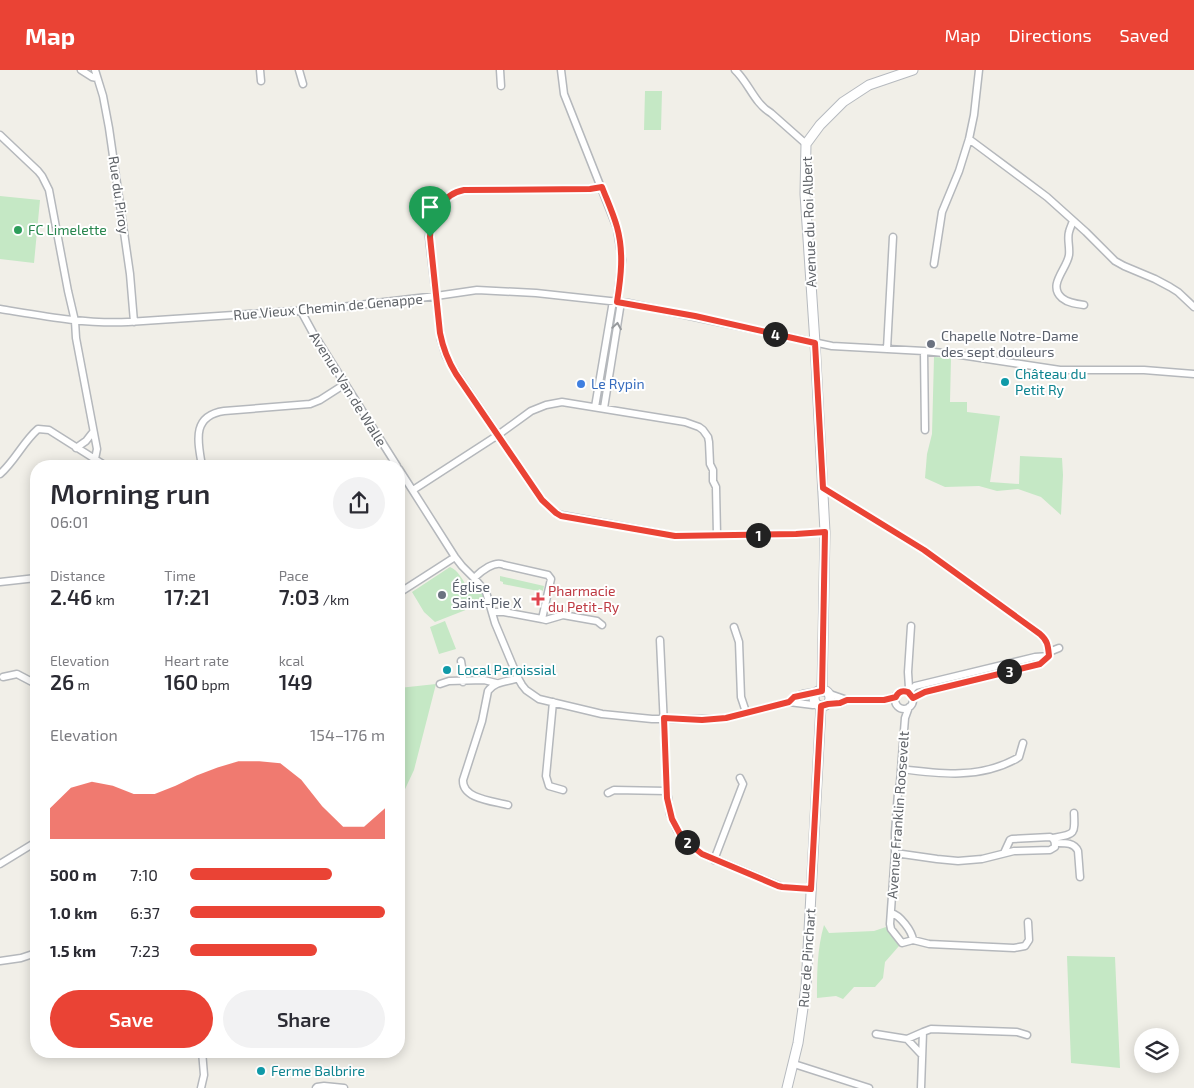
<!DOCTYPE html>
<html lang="en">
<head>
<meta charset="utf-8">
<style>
  body { margin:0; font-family:"Exo 2",sans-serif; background:#f2f2f3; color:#2b2b33; height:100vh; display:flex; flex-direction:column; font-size:19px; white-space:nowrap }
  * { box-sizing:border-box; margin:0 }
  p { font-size:16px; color:#7c7c81 }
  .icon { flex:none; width:28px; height:28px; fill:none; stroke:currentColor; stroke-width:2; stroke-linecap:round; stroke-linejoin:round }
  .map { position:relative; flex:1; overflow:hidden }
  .drawer { position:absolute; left:30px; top:390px; width:375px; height:598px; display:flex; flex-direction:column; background:#fff; border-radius:20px; box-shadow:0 2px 12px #0003 }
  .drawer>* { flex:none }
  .buttons { position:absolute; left:1134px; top:958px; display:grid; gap:10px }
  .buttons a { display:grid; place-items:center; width:45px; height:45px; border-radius:50%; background:#fff; box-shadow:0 2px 12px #0003; font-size:25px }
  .pin { position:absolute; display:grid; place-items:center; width:42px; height:42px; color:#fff; margin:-51px -21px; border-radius:50% 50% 50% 0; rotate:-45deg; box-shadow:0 0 5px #0007 }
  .pin .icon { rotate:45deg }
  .km { position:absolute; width:25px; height:25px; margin:-12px; border-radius:50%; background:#222; color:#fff; font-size:14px; line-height:25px; text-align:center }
  .round { display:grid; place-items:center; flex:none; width:52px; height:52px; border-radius:26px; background:#f2f2f3 }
  .head { display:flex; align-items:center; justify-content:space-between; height:85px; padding:0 20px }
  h1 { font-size:28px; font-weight:600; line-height:38px }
  .metrics { display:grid; grid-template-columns:repeat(3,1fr); gap:8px; height:85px; padding:5px 20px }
  .metrics div { display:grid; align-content:center }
  .metrics b { font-size:21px; font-weight:600 }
  .metrics small { font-size:14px; font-weight:400 }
  .metrics p { font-size:14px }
  .chart { height:140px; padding:10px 20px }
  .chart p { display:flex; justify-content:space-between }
  .chart svg { width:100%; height:90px; margin-top:5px; fill:#ea4335; opacity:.7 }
  .action { display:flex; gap:10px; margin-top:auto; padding:10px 20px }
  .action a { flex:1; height:58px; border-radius:30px; background:#ea4335; color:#fff; font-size:20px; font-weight:600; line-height:58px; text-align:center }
  .action a+a { background:#f2f2f3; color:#2b2b33 }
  ul { padding:0 20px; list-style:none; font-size:16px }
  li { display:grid; grid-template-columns:80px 60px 1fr; align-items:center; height:38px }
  li i { height:12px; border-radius:6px; background:#ea4335 }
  header { display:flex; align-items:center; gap:30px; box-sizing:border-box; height:70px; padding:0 25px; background:#ea4335; color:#fff }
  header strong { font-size:24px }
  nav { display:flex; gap:28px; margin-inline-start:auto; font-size:18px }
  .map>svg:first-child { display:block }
</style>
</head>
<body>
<header>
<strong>Map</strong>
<nav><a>Map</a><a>Directions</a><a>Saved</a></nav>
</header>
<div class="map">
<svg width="1194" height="1018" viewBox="0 0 1194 1018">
  <rect width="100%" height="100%" fill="#f1efe8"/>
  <path fill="#c5e8c5" d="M 645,21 L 662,21 L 661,60 L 644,60 Z
    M 0,126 L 40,130 L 34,193 L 0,189 Z
    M 934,287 L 951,288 L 950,332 L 967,332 L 967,342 L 1000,346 L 990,412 L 1019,414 L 1020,386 L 1062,388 L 1063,405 L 1061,445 L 1041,427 L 1018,419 L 997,421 L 979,416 L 945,417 L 925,408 L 927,384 L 932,364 Z
    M 450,497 C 458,500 462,509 466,515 C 476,515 491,523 481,534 L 435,552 L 424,542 L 412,522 Z
    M 500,506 L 544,516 L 543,521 L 539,519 L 538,521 L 503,514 L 503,512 L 500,511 Z
    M 445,551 L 456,579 L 439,584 L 430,557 Z
    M 436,614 L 414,700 L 399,732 L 399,618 Z
    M 824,855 L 829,863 L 874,861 L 886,857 L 899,876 L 885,892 L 883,908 L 875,917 L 854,917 L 843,929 L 836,926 L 817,928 C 817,904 817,879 824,855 Z
    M 1067,886 L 1115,887 L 1120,998 L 1071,993 Z"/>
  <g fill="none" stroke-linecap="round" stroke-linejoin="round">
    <defs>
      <path id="street" d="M 81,0 L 92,7 L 97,8
        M 95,0 L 103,26 L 109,58 L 130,204 L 134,252
        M 260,0 L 261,11
        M 299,0 L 303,14
        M 500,0 L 501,16
        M 561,0 L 564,24 L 617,158 L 622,190 L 617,231
        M 735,0 C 749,13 754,33 771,43 L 806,74
        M 0,65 L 38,101 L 42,106 L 49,120 L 68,221 L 75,251 L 76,268 L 97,379 L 95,389
        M 969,69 L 1047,127 L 1086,162 L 1115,191 L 1124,196 L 1155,209 L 1170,217 L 1178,222 L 1194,237
        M 601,117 L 590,119 L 464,120 C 442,124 430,147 429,167 L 441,270 L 446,286 L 456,303 L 542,430 L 556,443 L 561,445 L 675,466 L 796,464 L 825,462
        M 1073,151 C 1072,154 1070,158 1069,162 C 1067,169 1070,177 1069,185 C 1067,199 1047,215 1062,228 C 1068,233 1076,234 1084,235
        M 934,194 L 942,142 L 959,101 L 969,69 L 974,45 L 979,0
        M 0,239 C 43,246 84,254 128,252 L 324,239 L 436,226 L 477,220 L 536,223 L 628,233 L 832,276 L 924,281 L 954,284 L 1060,300 L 1144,300 L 1194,304
        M 301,241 L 313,263 L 397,396
        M 887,279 L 893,167
        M 924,281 L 925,360
        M 595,337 L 613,231
        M 604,338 L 621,232
        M 76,378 L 86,371 L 93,362
        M 202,396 C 198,372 191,346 224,341 L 310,334 L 320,330 L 345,314
        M 399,399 L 455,487 L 462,496 L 474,508 L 486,522 L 495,553 L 518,608 L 522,615 L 526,620 L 539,629 L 602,644 L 652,649 L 712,649 L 726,648 L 789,632 L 813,635 L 817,634
        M 0,404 C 15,391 23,372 38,359 L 49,360 L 106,396
        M 823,418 L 924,480 L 1040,564 C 1048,571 1048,576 1049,586
        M 413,420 L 498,365 L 531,341 L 546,335 L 562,332 L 685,352 L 699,357 L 703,360 L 708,367 L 709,372 L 710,394 L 713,400 L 713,411 L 716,417 L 717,465
        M 474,508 C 481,501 495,490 504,495 L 548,505 L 551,509 L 542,549
        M 0,512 L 36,508
        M 399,523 L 455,487
        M 492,542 L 504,542 L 542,549 L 546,550 L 563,545 L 597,551 L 602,555
        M 734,557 L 739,572 L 741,627 L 746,642
        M 660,570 L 667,721 L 670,744 L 677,760 L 688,773 L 702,784 L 782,817 L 811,819
        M 1049,582 L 1059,578
        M 461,591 L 463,603 L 463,612
        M 3,607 L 17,604 L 36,614
        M 440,614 L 449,611 L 484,610 L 496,613
        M895 630a9 9 0 1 1 18 0a9 9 0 1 1-18 0Z
        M 907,622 L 909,618 L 908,602 L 911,556
        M 909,622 L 915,616 L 1035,587 L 1049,586
        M 827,623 L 847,630 L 884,630 L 895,627
        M 913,628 L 925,622 L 1040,594 L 1049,586
        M 553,632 L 546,706 L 549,716 L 563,720
        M 789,632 C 795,624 807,623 817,622
        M 828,634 L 840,633 L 847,630
        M 909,637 L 905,648 L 900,713 L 898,723 L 895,763 L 895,783 L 890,854 L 891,859 L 902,873 L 913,870 L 929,874 L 1014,878 L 1025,876 L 1029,870 L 1028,852
        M 901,699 C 941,704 979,709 1016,689 L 1019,687 L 1023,673
        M 608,723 L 614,720 L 667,721
        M 508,735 C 493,731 462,729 463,710 L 482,651 L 488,621 C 495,611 508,612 518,608
        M 1053,768 C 1075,764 1075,765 1074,743
        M 1055,773 C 1064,773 1074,772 1078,781 L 1080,807
        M 895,783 L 937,789 L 958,791 L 982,789 L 1014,781 L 1050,780 L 1055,777 C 1055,773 1055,769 1050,767 L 1012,769 L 1010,770 L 1004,783
        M 714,790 L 743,714 L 740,708
        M 0,794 L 36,772
        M 891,843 C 900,845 912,861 913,870
        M 0,891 L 21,888 L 36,883
        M 876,964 L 907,969 L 923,962
        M 907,969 L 922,985
        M 794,994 L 869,1018
        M 201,1018 L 204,1005 L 202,981
        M 316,1018 L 317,1017 L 324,1016 L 344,1018
        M 921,1018 L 923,962 L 931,959 L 1017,962 L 1027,965"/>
      <path id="secondary" d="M814 628a8 8 0 1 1 16 0a8 8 0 1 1-16 0Z
        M 822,621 L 825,462 L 815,273 L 805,124 L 806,74 L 820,55 L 843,32 L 869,15 L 913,0
        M 787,1018 L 798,973 L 806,917 L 821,636"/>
    </defs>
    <use href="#street" stroke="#b5b8bc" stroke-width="9"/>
    <use href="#secondary" stroke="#b6babf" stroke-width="11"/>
    <use href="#street" stroke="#fff" stroke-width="6"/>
    <use href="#secondary" stroke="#fff" stroke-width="9"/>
  </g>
  <defs><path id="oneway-chevron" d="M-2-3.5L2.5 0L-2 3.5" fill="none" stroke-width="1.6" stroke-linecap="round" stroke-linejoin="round" transform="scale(1.25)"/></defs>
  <use stroke="#979a9d" href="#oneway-chevron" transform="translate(617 256) rotate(-81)"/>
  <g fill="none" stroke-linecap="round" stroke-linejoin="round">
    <defs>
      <path id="route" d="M 602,117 C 607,130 613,143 617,157 C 624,182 621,207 617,232 L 695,246 L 815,273 L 823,418 L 924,480 L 1040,564 C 1048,571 1048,576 1049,586 L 1040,594 L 925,622 L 913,628 L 908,622 C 902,620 898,622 896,627 L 884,630 L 847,630 L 840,633 L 828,634 L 821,636 L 811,819 L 782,817 L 778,816 L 702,784 L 688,773 L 680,764 L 672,749 L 667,728 L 664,648 L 702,650 L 726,648 L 789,632 L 794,627 L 822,621 L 825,462 L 796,464 L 675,466 L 561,446 L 556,443 L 542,430 L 456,304 C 448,291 443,278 440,263 L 430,167 C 430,147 442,124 464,120 L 590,119 Z"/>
    </defs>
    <use href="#route" stroke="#fff" stroke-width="10"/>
    <use href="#route" stroke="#ea4335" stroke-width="6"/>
  </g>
  <circle fill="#2e9e5b" stroke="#fff" stroke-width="2" cx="18" cy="160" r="5"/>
  <g fill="#6b7280" stroke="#fff" stroke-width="2">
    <circle cx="931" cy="274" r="5"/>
    <circle cx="442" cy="525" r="5"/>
  </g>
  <g fill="#0f9aa8" stroke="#fff" stroke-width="2">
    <circle cx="1005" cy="312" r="5"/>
    <circle cx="447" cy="600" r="5"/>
    <circle cx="261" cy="1001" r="5"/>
  </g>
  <circle fill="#3f7fe0" stroke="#fff" stroke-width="2" cx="581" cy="314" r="5"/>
  <path fill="#e0444e" stroke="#fff" stroke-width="2" d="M535.5 521.5h5v5h5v5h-5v5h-5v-5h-5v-5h5z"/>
  <g text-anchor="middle" stroke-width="4" stroke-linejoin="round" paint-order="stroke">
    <g font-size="14" fill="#5f6368" stroke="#fff">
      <text transform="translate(119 125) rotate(82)" y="5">Rue du Piroy</text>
      <text transform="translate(809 152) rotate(-92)" y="5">Avenue du Roi Albert</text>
      <text transform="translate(328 237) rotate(-5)" y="5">Rue Vieux Chemin de Genappe</text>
      <text transform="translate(348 319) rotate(58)" y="5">Avenue Van de Walle</text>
      <text transform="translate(898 745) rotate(-86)" y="5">Avenue Franklin Roosevelt</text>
      <text transform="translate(807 888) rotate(-86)" y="5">Rue de Pinchart</text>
    </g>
    <g font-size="14" fill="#27864d" stroke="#fff" text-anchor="start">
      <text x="28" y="165">FC Limelette</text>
    </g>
    <g font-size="14" fill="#5b616d" stroke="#fff" text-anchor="start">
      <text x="941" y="271">Chapelle Notre-Dame<tspan x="941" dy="16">des sept douleurs</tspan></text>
      <text x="452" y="522">Église<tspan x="452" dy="16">Saint-Pie X</tspan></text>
    </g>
    <g font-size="14" fill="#0d838f" stroke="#fff" text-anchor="start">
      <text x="1015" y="309">Château du<tspan x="1015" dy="16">Petit Ry</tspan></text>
      <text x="457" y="605">Local Paroissial</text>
      <text x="271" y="1006">Ferme Balbrire</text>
    </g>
    <g font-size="14" fill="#366cbe" stroke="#fff" text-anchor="start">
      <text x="591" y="319">Le Rypin</text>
    </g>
    <g font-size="14" fill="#be3a42" stroke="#fff" text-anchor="start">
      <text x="548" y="526">Pharmacie<tspan x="548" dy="16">du Petit-Ry</tspan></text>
    </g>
  </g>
</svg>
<div class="buttons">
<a><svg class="icon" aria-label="layers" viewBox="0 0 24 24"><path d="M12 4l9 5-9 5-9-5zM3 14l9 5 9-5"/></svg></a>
</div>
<div class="pin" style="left:430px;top:167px;background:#1e9e55"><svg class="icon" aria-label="arrive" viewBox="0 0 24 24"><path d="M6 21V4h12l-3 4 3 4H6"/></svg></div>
<b class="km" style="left:758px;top:465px">1</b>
<b class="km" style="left:687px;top:772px">2</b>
<b class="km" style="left:1009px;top:601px">3</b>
<b class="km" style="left:775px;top:264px">4</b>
<section class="drawer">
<div class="head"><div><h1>Morning run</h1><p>06:01</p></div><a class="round"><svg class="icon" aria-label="share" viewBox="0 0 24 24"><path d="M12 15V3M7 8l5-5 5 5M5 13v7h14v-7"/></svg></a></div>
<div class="metrics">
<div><p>Distance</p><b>2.46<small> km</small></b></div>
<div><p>Time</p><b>17:21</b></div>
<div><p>Pace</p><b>7:03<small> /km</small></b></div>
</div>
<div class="metrics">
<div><p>Elevation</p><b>26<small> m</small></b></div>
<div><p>Heart rate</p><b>160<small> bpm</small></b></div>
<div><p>kcal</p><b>149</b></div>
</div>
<div class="chart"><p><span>Elevation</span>154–176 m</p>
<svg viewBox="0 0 160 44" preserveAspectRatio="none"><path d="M0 44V29L10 19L20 16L30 18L40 22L50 22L60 18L70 13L80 9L90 6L100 6L110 7L120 15L130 28L140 38L150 38L160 29V44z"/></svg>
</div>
<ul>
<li><b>500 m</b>7:10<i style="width:73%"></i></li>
<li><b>1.0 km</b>6:37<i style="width:100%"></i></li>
<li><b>1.5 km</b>7:23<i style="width:65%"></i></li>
</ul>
<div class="action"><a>Save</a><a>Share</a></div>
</section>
</div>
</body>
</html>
